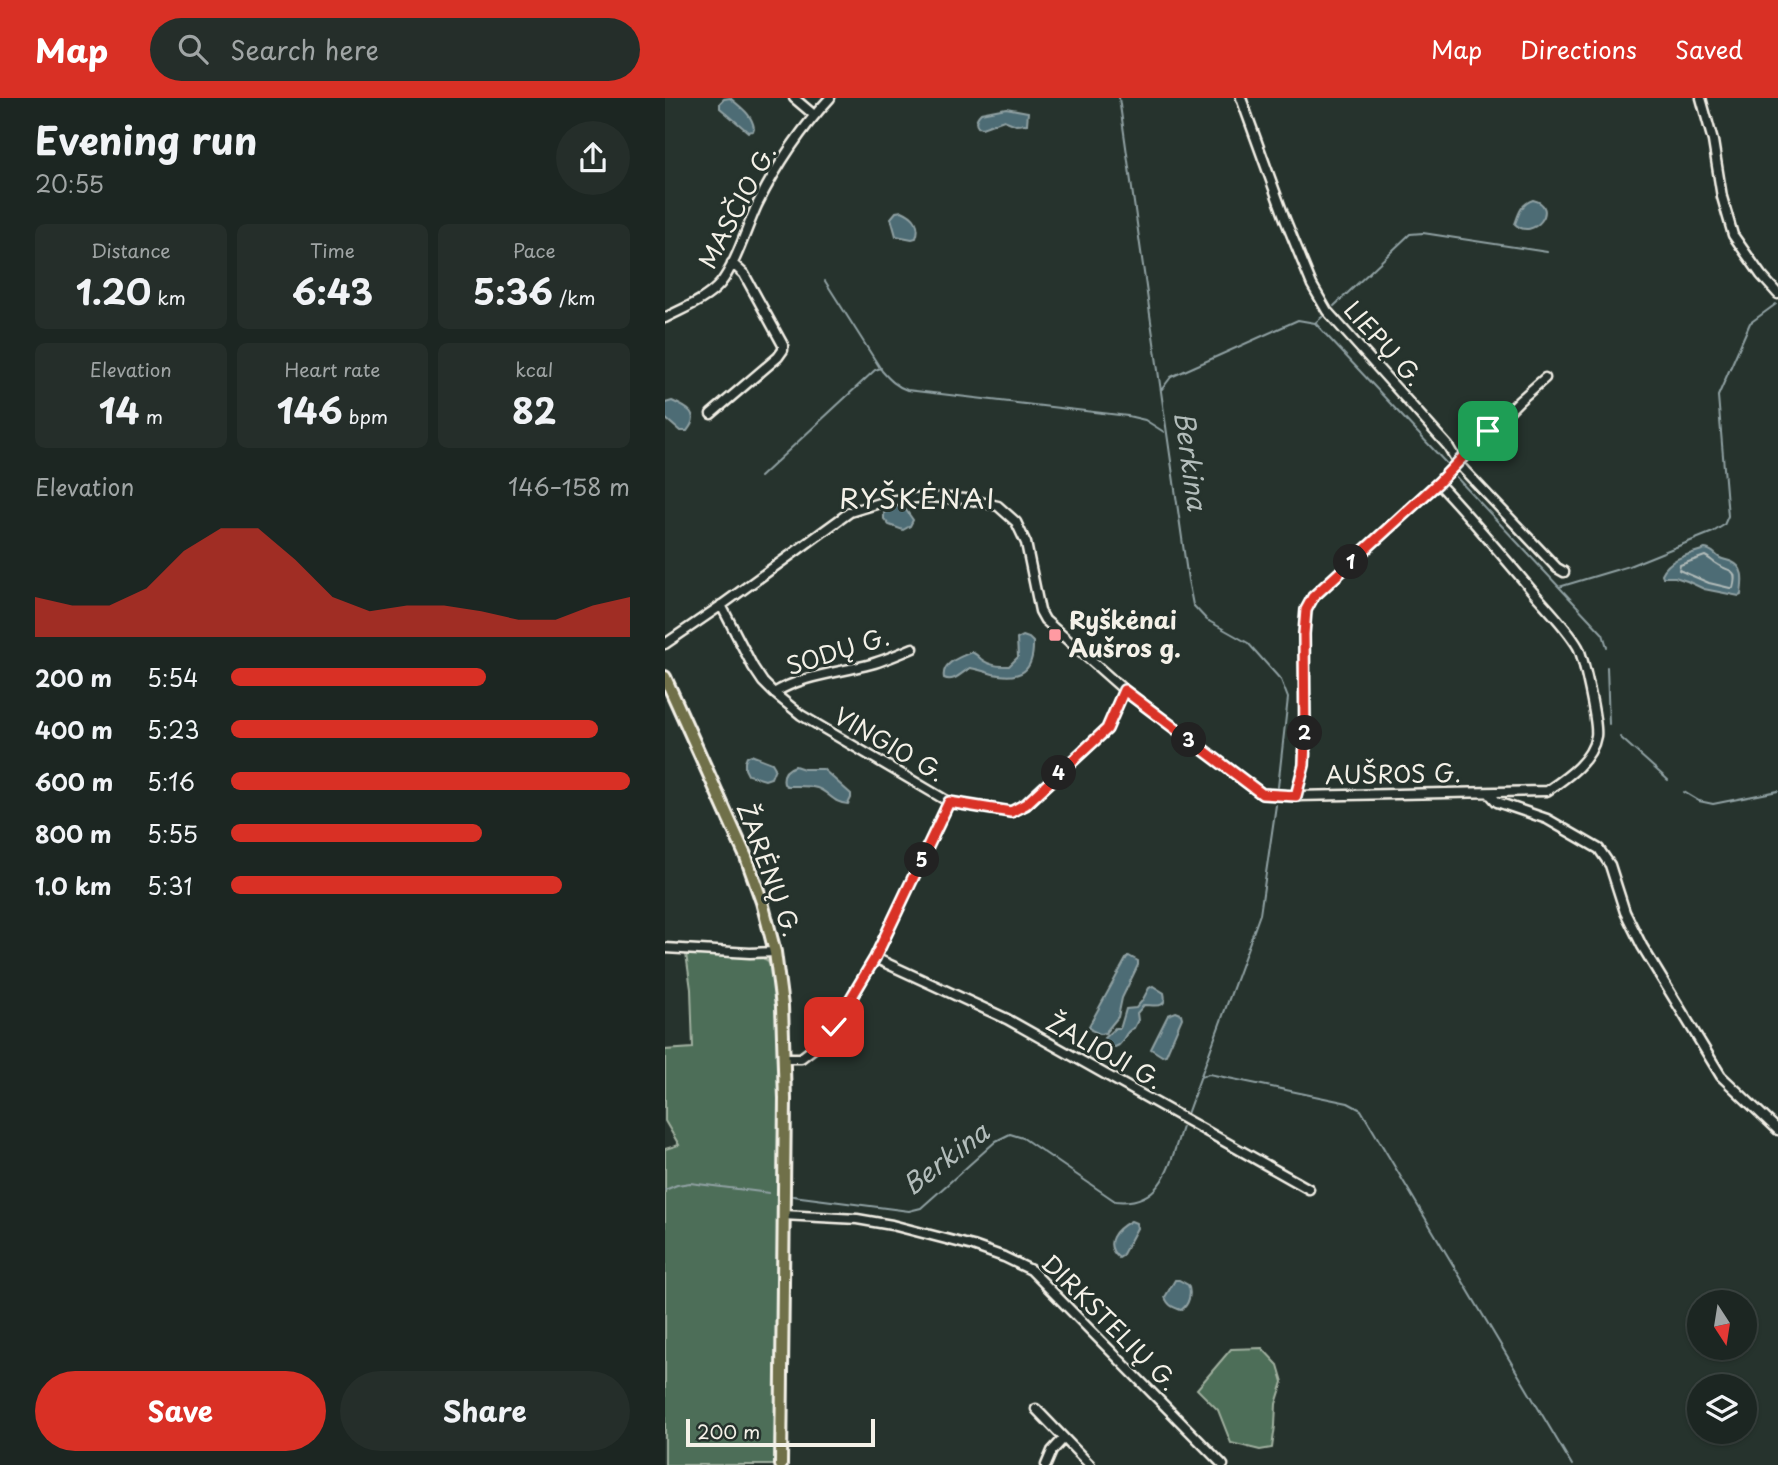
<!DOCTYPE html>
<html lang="en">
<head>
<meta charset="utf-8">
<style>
  body { margin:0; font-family:"Playpen Sans",sans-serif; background:#252e2a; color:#f1f3f6; height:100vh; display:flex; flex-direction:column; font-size:26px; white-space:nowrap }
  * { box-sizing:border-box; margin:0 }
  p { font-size:23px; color:#a0a5a5 }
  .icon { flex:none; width:38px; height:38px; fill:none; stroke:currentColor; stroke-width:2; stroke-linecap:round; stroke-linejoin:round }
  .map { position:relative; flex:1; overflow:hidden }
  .side { display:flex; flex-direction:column; background:#1c2622; width:665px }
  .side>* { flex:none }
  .needle { width:46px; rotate:168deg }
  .buttons { position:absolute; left:1022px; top:1192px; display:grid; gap:14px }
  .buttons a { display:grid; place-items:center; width:70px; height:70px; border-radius:50%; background:#1c2622; box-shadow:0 2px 5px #0004,0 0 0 2px #3a4340; font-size:35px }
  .scale { position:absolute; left:21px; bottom:18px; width:189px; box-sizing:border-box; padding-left:7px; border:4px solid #f4f1e8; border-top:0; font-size:19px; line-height:24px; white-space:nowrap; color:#f4f1e8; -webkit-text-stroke:5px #26332d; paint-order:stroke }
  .pin { position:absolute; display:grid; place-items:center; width:60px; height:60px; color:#fff; margin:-30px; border-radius:14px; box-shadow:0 4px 10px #0006 }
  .km { position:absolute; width:35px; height:35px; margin:-18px; border-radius:50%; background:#222; color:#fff; font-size:19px; line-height:35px; text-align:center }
  .round { display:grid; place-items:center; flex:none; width:74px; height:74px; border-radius:37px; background:#252e2a }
  .summary { display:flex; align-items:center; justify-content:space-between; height:119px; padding:0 35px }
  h1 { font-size:38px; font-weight:700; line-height:52px }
  .stats { display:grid; grid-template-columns:repeat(3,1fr); gap:10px; height:119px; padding:7px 35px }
  .stats div { display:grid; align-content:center; border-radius:10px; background:#252e2a; text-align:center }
  .stats b { font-size:35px; font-weight:700 }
  .stats small { font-size:19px; font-weight:400 }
  .stats p { font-size:19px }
  .chart { height:196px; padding:14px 35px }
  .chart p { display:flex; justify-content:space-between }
  .chart svg { width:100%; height:126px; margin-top:7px; fill:#d93025; opacity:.7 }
  .action { display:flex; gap:14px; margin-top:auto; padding:14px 35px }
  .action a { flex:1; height:80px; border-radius:42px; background:#d93025; color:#fff; font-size:28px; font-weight:700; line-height:80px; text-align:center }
  .action a+a { background:#252e2a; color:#f1f3f6 }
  ul { padding:0 35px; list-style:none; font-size:23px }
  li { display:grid; grid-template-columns:112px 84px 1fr; align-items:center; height:52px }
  li i { height:18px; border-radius:9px; background:#d93025 }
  header { display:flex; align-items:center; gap:42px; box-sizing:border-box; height:98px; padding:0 35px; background:#d93025; color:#fff }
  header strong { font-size:33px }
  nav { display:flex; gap:38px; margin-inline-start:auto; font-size:24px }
  .search { width:490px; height:63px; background:#252e2a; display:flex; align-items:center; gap:18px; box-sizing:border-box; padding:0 24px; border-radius:38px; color:#a0a5a5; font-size:26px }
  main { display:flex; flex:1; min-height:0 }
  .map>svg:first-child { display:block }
</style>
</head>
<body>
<header>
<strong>Map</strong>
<div class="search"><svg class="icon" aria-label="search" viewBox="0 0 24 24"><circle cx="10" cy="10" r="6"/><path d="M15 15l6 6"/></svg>Search here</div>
<nav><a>Map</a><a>Directions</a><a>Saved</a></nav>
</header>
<main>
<section class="side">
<div class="summary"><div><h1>Evening run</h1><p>20:55</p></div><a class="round"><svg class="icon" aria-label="share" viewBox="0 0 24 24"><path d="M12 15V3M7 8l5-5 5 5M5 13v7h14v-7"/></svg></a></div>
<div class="stats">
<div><p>Distance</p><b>1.20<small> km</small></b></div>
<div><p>Time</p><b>6:43</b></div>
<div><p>Pace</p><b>5:36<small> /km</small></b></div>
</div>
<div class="stats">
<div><p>Elevation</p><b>14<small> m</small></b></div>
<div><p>Heart rate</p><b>146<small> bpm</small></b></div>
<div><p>kcal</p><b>82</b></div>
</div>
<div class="chart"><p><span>Elevation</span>146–158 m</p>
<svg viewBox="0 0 160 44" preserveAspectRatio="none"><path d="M0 44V30L10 33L20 33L30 27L40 14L50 6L60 6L70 17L80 30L90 35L100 33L110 33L120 35L130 38L140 38L150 33L160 30V44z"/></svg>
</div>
<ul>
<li><b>200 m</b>5:54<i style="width:64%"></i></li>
<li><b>400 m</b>5:23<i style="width:92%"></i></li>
<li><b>600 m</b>5:16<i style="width:100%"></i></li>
<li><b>800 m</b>5:55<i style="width:63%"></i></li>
<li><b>1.0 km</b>5:31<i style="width:83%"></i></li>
</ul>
<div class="action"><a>Save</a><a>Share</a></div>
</section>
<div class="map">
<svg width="1113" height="1367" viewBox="0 0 1113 1367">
  <rect width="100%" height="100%" fill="#26332d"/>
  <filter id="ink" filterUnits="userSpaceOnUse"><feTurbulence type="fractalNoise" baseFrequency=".0143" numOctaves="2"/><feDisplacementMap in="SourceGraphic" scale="14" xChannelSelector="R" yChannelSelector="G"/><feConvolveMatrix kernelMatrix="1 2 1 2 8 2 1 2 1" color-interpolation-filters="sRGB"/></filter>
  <g filter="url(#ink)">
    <path fill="#4e6e58" stroke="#a1b0a0" stroke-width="2" d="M 21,856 L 97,860 L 102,862 L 106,869 L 109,885 L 114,974 L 112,1367 L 0,1367 L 0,1051 L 14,1047 L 0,1023 L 0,952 L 28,950 L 26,891 Z
      M 597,1250 L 613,1267 L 618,1284 L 611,1306 L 610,1328 L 607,1350 L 595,1352 L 566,1345 L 553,1312 L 532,1291 L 566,1251 Z"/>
    <path fill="#4e6c75" stroke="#90a1a3" stroke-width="2" d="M 65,0 C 75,9 87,16 89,30 L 88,33 L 83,34 L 55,10 L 55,5 L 59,1 Z
      M 341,10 L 363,14 L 362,26 L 351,27 L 339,22 L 317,30 L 313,29 C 309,24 312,19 316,15 Z
      M 868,102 C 896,108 868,144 850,126 C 854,115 856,106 868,102 Z
      M 237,113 C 249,118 256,127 251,140 L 247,141 L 231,138 L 226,120 L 231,114 Z
      M 7,303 C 23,310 36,316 22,333 L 15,333 L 0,320 L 0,305 Z
      M 232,408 L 241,412 L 248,422 L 245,428 L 238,432 L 224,427 L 219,421 L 219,415 L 224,410 Z
      M 1040,451 C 1048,452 1049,456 1055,460 C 1059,462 1063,462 1067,464 C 1081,470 1077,485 1076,497 L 1074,498 L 1039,491 L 1022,483 L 1010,479 L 998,479 L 997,476 C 1004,460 1025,456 1040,451 Z
      M 358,538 L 364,540 L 368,544 C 369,573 356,582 328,576 C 320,574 313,571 305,570 C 297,574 289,585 279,580 C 276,565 295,559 307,554 C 311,556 313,558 316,561 C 325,568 334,568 344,568 L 353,559 L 352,541 Z
      M 86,657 L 107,665 L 110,670 L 106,680 L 100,682 L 83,677 L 80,671 L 80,664 L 82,659 Z
      M 130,668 L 139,671 L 158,671 L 186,696 L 186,700 L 183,706 C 169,706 164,694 152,690 C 144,687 131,688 122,688 L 119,686 C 117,677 121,671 130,668 Z
      M 464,858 L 473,863 L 473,867 L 457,900 L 453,919 L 440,935 L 435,936 L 426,932 L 424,928 L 462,859 Z
      M 488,888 L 499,895 C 503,912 489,907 479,907 L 472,915 L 473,922 L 469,930 C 455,935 462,952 441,949 L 438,945 L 439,940 L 450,930 L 455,930 L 456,928 L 461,911 L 471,910 L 477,903 L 484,890 Z
      M 511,914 L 516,916 L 517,920 L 501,957 L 497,958 L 486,951 L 503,917 Z
      M 466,1123 L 471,1125 L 472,1130 L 457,1158 L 454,1160 C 437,1145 451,1131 466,1123 Z
      M 510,1182 L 514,1182 L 523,1187 C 527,1195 524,1207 516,1212 C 508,1209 503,1208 500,1199 Z"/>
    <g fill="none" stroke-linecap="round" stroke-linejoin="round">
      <path stroke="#b2bcba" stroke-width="2" d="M 1040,458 C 1044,460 1047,463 1050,465 C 1063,475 1074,468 1068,490 L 1065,490 L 1044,485 L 1014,472 L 1015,467 Z"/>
      <path stroke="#90a1a3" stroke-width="2" d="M 454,0 L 523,482 L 528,507 L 542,522 L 583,545 L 616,582 L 623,600 L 613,689
        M 160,183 L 217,273 C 225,282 231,288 242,292 L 463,318 L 480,322 L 499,334
        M 669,208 L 745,136 L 758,135 L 882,154
        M 650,225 L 657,219
        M 497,291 L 506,279 L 633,222 L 650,225 L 781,365
        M 95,379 L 210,272 L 216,270
        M 791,379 L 938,536 L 942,549
        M 894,489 L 964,468 L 1048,434 L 1059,427 L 1063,418 L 1053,298 L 1085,225 L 1111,206
        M 942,569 L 944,626
        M 955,639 L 1003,682
        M 1019,694 L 1034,703 L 1048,706 L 1113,693
        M 535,979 L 544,976 L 683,1005 L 696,1012 L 907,1367
        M 522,1016 L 595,816 L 611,707
        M 0,1092 L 12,1087 L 25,1085 L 104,1095
        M 128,1098 L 244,1113 L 256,1110 L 331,1043 L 345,1036 L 358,1040 L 450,1103 C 499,1108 505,1065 517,1029"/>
      <defs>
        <path id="minor" d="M 129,0 L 149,17
          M 576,0 L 620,121 L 647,187 L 662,213 L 783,348 L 793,365 L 800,373 L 892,470 L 899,474
          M 1036,0 L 1048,43 L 1057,99 L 1068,137 L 1096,177 L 1113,196
          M 0,220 C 19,210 41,202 55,186 C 71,166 81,131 92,107 C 111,69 136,31 165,0
          M 46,316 L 113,259 L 118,252 L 118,247 L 79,176 L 67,165
          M 56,507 L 88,569 L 98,584 L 109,595 L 136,617 L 284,704 L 346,714 L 361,707 L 442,631 L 459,592
          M 0,546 L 54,509 L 185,414 L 221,403 L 261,399 L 302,401 L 333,408 L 351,424 L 361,445 L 375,513 L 380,522 L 459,592 L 597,696 L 631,698 L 882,693 C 901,680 927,663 931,638 C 933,626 919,561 913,549 C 902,530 883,511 869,495 C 837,457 806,420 773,385
          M 109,595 C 138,577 173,575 206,566 C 220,562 234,556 248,550
          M 824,695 L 832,704 L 882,721 L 934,751 L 945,767 L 960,814 L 977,848 L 1056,978 L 1113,1032
          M 631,698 L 639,667 L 640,640 L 639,536 L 641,512 L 648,499 L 773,385 L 854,303 L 880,280
          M 0,850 L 85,855 L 110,854
          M 210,860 L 342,921 L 644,1091
          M 118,960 L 136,960 L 157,944 L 169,929 L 210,860 L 284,704
          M 118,1117 L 192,1121 L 227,1127 L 308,1148 L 339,1159 L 366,1172 L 558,1367
          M 371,1311 L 425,1367
          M 381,1367 L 387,1353 L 399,1340"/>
        <path id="major" d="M 0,579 L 81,759 L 97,804 L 110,854 L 117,908 L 120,1001 L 116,1367"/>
      </defs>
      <use href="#minor" stroke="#f4f1e8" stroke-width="13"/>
      <use href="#major" stroke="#f4f1e8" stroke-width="16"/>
      <use href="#minor" stroke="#26332d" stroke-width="8"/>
      <use href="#major" stroke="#6f704a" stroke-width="10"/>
    </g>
  </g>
  <g fill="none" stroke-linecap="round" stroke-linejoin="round" filter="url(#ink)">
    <defs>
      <path id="route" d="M 169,929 L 210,860 L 284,704 L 346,714 L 361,706 L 442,631 L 459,592 L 597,696 L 631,698 L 639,667 L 640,640 L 639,536 L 641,512 L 648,499 L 773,385 L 823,333"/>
    </defs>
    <use href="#route" stroke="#fff" stroke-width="14"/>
    <use href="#route" stroke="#d93025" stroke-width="9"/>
  </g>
  <rect fill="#ff9aa2" stroke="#26332d" stroke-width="2.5" x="383" y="530" width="14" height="14" rx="3.5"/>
  <g text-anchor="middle" stroke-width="6" stroke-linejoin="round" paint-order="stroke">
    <g font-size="24" fill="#f4f1e8" stroke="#26332d">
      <text transform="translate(73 109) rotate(-62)" y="8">MASČIO G.</text>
      <text transform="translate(718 246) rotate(48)" y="8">LIEPŲ G.</text>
      <text transform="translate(173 554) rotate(-17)" y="8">SODŲ G.</text>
      <text transform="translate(224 647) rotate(30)" y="8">VINGIO G.</text>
      <text transform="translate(728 677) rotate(-1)" y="8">AUŠROS G.</text>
      <text transform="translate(103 772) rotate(70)" y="8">ŽARĖNŲ G.</text>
      <text transform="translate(439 954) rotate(29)" y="8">ŽALIOJI G.</text>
      <text transform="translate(444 1225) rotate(45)" y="8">DIRKSTELIŲ G.</text>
    </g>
    <g font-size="24" font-weight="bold" fill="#f4f1e8" stroke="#26332d" text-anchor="start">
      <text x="404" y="531">Ryškėnai<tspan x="404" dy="28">Aušros g.</tspan></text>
    </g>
    <g font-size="26" font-style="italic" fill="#b2bcba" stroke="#26332d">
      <text transform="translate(525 363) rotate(82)" y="9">Berkina</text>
      <text transform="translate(281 1061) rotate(-37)" y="9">Berkina</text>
    </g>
    <g font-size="28" letter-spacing="2" fill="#f4f1e8" stroke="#26332d">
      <text x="253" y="411">RYŠKĖNAI</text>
    </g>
  </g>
</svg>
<div class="buttons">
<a><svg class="needle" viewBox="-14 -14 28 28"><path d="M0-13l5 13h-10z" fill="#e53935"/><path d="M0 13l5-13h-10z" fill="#a0a5a5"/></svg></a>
<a><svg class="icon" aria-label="layers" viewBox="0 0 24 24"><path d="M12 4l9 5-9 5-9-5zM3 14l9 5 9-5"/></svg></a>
</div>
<div class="scale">200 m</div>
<div class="pin" style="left:823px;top:333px;background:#1e9e55"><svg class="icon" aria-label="arrive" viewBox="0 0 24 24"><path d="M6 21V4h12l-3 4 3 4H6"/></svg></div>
<div class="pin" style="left:169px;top:929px;background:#d93025"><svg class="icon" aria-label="check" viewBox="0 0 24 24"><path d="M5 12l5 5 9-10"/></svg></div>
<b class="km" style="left:686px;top:464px">1</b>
<b class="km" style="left:640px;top:635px">2</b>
<b class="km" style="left:524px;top:642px">3</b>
<b class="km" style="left:394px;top:675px">4</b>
<b class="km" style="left:257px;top:762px">5</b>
</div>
</main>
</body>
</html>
